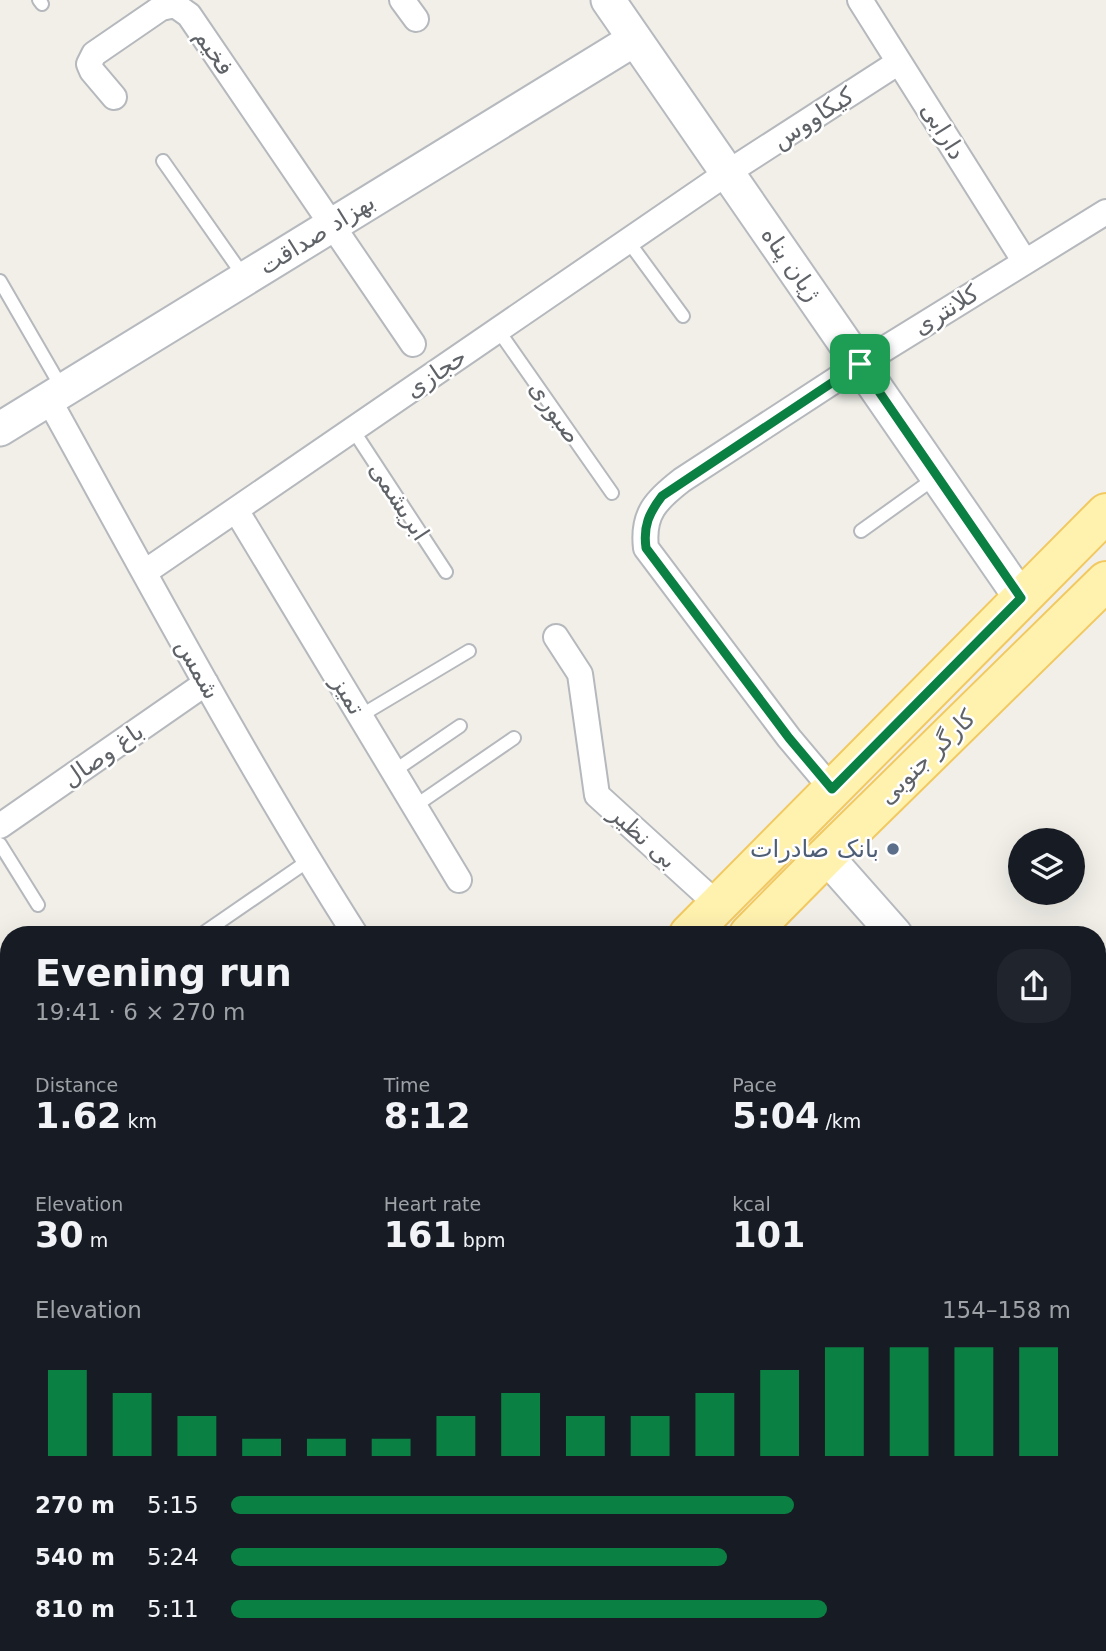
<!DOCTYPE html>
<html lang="en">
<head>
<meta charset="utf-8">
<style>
  body { margin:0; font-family:"DejaVu Sans","Noto Sans Arabic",sans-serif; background:#20242c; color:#f1f3f6; height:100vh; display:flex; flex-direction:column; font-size:26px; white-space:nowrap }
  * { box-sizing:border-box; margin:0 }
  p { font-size:23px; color:#9ea1a6 }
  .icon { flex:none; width:38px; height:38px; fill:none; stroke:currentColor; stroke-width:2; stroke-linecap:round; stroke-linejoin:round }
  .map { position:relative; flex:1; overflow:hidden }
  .drawer { position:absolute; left:0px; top:926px; width:1106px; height:726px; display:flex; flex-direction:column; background:#171b24; border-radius:28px 28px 0 0; box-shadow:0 7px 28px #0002 }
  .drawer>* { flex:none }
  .buttons { position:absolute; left:1008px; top:828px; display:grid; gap:14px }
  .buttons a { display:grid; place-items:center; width:77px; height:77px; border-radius:50%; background:#171b24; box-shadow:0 7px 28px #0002; font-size:35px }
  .pin { position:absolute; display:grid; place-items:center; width:60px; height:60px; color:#fff; margin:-30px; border-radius:14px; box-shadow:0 4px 10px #0006 }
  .round { display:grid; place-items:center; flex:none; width:74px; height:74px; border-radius:28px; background:#20242c }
  .headline { display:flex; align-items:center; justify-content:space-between; height:119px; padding:0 35px }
  h1 { font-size:38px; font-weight:800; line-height:52px }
  .stats { display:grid; grid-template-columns:repeat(3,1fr); gap:10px; height:119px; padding:7px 35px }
  .stats div { display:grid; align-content:center }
  .stats b { font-size:35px; font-weight:800 }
  .stats small { font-size:19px; font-weight:400 }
  .stats p { font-size:19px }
  .chart { height:196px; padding:14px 35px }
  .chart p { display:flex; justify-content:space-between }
  .chart svg { width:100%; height:126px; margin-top:7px; stroke:#0b8043; stroke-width:6 }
  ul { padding:0 35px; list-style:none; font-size:23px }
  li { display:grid; grid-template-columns:112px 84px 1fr; align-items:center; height:52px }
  li i { height:18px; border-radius:9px; background:#0b8043 }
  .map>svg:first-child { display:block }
</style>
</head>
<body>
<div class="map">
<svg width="1106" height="1651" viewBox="0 0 1106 1651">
  <rect width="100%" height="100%" fill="#f1efe8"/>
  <path fill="#e1ded6" d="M 9,1229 L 9,1355 L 0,1364 L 0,1235 Z"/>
  <path fill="#fce8e6" d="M 1097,1467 L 1106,1477 L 1106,1651 L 486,1651 L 479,1643 L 1097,1643 Z"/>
  <path fill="#c5e8c5" d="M 1097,1487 L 1106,1496 L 1106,1564 L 1097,1574 Z
    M 741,1643 L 1082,1643 L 1076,1649 L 1077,1651 L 747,1651 Z"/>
  <path fill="#cccac5" stroke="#d6d1c6" stroke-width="2" d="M 1106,1093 L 1106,1125 L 1097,1114 L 1097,1101 Z"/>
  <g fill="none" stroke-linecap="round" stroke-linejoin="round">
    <defs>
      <path id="lane" d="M 39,0 L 42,4
        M 163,161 L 245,278
        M 628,241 L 683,316
        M 0,281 L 63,390
        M 498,330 L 612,493
        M 353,430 L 446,572
        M 861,531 L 935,478
        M 360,716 L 469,651
        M 394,771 L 460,726
        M 415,806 L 514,738
        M 0,844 L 38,905
        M 202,934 L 308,861
        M 0,1059 L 9,1054
        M 1097,1222 L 1106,1213"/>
      <path id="street" d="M 402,0 L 416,19
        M 860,0 L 1025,262
        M 114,97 L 92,71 L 89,64 L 94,54 L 161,8 L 175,5 L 189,15 L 413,344
        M 49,400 C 148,579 245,761 355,934
        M 236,510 L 459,880
        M 145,572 L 727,173 L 899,62
        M 556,637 L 580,674 L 597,795 L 718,905
        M 832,789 L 789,738 L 646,548 C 642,514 656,500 682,480 L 860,364 L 1106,212
        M 0,826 L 206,683
        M 0,1205 L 9,1199
        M 0,1422 L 9,1431"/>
      <path id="secondary" d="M 608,0 L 1021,598
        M 0,429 L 635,39
        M 826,856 L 895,934
        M 1097,1162 L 1106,1171"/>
      <path id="primary" d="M 689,934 L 1106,513
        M 749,934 L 826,856 L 1106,581
        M 0,1632 L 9,1624
        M 47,1651 L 55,1643"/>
    </defs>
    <use href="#lane" stroke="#b5b8bc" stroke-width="16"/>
    <use href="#street" stroke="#b5b8bc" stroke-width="28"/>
    <use href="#secondary" stroke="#b6babf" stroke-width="37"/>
    <use href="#primary" stroke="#f2c960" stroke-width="42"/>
    <use href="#lane" stroke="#fff" stroke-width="12"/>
    <use href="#street" stroke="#fff" stroke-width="24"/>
    <use href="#secondary" stroke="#fff" stroke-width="33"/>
    <use href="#primary" stroke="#fff2af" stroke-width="38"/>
  </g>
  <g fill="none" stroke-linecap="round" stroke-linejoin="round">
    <defs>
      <path id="route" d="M 860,364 L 1021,598 L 832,789 L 789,738 L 646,548 C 643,526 649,513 662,496 Z"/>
    </defs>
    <use href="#route" stroke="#fff" stroke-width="14"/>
    <use href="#route" stroke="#0b8043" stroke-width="9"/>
  </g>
  <circle fill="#5c6f8a" stroke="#fff" stroke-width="2.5" cx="893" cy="849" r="7"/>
  <g text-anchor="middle" stroke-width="5" stroke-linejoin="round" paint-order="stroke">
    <g font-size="24" fill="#5f6368" stroke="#fff">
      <text transform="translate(214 52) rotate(56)" y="8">فخیم</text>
      <text transform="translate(813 118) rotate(-33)" y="8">کیکاووس</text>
      <text transform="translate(943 131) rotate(58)" y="8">دارابی</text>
      <text transform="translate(317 234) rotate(-32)" y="8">بهزاد صداقت</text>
      <text transform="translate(791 264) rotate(55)" y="8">ژیان پناه</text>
      <text transform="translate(946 310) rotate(-32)" y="8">کلانتری</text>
      <text transform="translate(436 373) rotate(-34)" y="8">حجازی</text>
      <text transform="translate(555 412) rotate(55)" y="8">صبوری</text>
      <text transform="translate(399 501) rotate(57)" y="8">ابریشمی</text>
      <text transform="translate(198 669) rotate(61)" y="8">شمس</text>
      <text transform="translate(348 695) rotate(59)" y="8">تمیز</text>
      <text transform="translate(103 755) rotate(-35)" y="8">باغ وصال</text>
      <text transform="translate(927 757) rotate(-44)" y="8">کارگر جنوبی</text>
      <text transform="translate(643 837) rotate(42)" y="8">بی نظیر</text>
    </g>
    <g font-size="24" fill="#4e5e75" stroke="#fff" text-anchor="end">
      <text x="879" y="857">بانک صادرات</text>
    </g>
  </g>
</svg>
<div class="buttons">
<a><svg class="icon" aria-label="layers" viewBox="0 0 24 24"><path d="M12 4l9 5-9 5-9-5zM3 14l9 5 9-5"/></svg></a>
</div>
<div class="pin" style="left:860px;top:364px;background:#1e9e55"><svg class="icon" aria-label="arrive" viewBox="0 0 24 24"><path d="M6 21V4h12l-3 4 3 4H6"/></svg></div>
<section class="drawer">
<div class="headline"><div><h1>Evening run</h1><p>19:41 · 6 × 270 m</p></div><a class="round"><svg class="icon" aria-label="share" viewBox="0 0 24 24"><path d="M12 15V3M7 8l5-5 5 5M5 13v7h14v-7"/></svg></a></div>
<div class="stats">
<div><p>Distance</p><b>1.62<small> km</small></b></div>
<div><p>Time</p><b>8:12</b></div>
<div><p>Pace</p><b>5:04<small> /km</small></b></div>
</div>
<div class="stats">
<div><p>Elevation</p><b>30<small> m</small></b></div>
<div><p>Heart rate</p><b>161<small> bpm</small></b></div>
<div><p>kcal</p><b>101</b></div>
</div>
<div class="chart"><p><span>Elevation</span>154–158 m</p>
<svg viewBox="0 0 160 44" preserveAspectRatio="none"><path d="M5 44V14M15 44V22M25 44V30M35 44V38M45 44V38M55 44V38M65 44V30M75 44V22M85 44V30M95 44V30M105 44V22M115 44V14M125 44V6M135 44V6M145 44V6M155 44V6"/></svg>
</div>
<ul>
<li><b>270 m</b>5:15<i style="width:67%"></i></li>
<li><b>540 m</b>5:24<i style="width:59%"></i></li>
<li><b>810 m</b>5:11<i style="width:71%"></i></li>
</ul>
</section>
</div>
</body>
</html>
